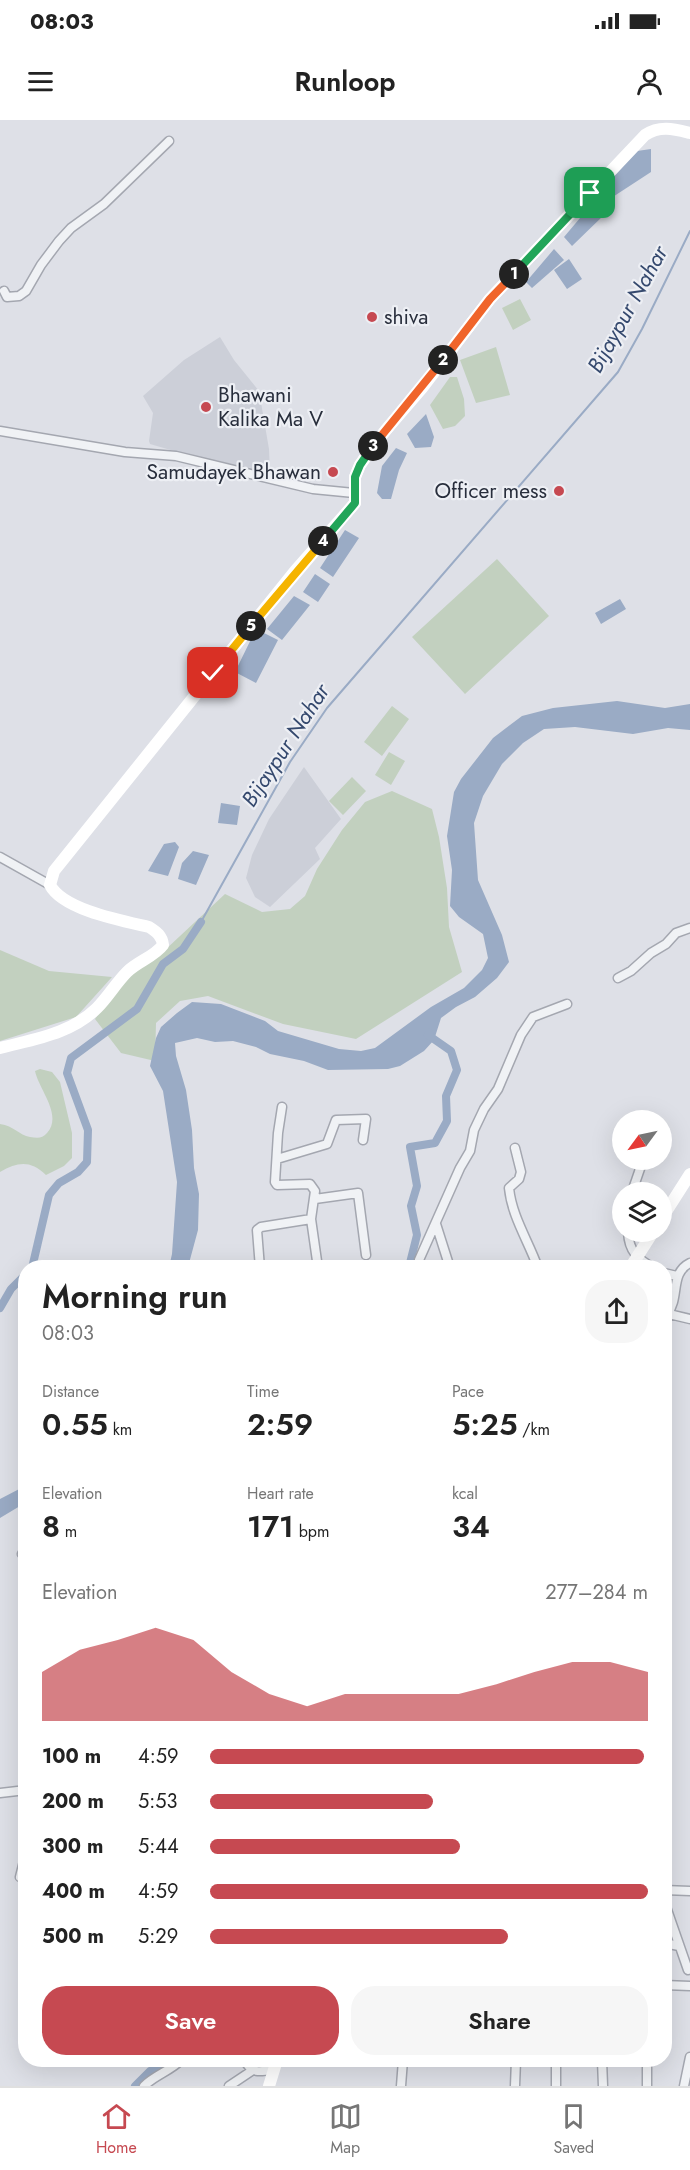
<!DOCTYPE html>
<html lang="en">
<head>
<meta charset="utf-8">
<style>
  body { margin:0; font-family:Jost,sans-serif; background:#f6f6f6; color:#222; height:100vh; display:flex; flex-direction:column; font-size:22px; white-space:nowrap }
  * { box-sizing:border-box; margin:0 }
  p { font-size:20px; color:#767676 }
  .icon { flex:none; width:33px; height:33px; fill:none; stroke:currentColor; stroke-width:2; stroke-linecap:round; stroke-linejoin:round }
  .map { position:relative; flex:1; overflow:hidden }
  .sheet { position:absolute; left:18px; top:1140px; width:654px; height:807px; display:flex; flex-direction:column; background:#fff; border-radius:24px; box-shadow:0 6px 24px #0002 }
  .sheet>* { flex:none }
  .needle { width:39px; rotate:237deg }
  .controls { position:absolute; left:612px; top:990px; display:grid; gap:12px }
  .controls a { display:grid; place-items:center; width:60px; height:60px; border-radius:50%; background:#fff; box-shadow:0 6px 24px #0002; font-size:30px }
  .pin { position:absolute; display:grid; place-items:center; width:51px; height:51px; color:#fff; margin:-26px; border-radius:12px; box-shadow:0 3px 9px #0006 }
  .km { position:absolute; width:30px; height:30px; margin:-15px; border-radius:50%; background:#222; color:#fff; font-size:16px; line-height:30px; text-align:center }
  .round { display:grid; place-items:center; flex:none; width:63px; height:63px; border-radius:24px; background:#f6f6f6 }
  .summary { display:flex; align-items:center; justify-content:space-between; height:102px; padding:0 24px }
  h1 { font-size:33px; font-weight:600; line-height:45px }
  .metrics { display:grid; grid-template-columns:repeat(3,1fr); gap:9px; height:102px; padding:6px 24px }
  .metrics div { display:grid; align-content:center }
  .metrics b { font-size:30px; font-weight:600 }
  .metrics small { font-size:16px; font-weight:400 }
  .metrics p { font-size:16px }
  .chart { height:168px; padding:12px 24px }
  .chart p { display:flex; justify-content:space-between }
  .chart svg { width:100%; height:108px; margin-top:6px; fill:#c64951; opacity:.7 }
  .action { display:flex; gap:12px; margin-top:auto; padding:12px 24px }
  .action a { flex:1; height:69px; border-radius:24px; background:#c64951; color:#fff; font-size:24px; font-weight:600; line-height:69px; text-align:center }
  .action a+a { background:#f6f6f6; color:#222 }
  ul { padding:0 24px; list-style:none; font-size:20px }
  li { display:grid; grid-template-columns:96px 72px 1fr; align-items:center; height:45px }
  li i { height:15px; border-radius:8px; background:#c64951 }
  .status { display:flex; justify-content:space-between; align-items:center; height:42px; padding:0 30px; background:#fff; direction:ltr }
  .status svg { height:16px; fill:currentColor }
  header { display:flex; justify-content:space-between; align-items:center; height:78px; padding:0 24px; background:#fff; font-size:27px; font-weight:600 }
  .tabs { display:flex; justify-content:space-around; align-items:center; height:84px; border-top:2px solid #e0e0e0; background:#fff; font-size:16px; color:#767676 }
  .tabs a { display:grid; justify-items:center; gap:3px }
  .tabs .current { color:#c64951 }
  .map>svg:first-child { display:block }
</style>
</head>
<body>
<div class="status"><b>08:03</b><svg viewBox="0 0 49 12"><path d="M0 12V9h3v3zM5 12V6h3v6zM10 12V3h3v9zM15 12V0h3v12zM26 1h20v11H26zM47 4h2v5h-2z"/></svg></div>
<header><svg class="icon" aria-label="menu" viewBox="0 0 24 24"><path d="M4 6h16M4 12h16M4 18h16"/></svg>Runloop<svg class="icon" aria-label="person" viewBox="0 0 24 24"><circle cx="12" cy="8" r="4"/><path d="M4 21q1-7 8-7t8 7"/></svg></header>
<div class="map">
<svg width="690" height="1966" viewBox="0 0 690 1966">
  <rect width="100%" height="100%" fill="#dee0e7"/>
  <path fill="#cccfd8" d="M 220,217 L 234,240 L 259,271 L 269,329 L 270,352 L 181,333 L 150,324 L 149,321 L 153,293 L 143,276 L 184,240 Z
    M 304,647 L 341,699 L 315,728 L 320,739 L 270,787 L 255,777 L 246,758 L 252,735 L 269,699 Z"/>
  <path fill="#c2d0bf" d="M 520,179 L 531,200 L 513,210 L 502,188 Z
    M 496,227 L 510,275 L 476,283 L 460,240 Z
    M 450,257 L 457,257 L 464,279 L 465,296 L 455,306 L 443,309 L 430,285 Z
    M 497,439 L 549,496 L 465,574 L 412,517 Z
    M 392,586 L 409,599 L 382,636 L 364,622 Z
    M 389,632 L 405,641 L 391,665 L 375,655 Z
    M 352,657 L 366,671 L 343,695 L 329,681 Z
    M 392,671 L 432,689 L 439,717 L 447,768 L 449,807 L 462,852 L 356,919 L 283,904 L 208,876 L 180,881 L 156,903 L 155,941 L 121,933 L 95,899 L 116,869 L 130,856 L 165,830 L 225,774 L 262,792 L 290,789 L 305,776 L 317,749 L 342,710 L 365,682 Z
    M 0,830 L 49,851 L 112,857 L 76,897 L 0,921 Z
    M 40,949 L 52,952 L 60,962 L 72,1013 L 72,1038 L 64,1046 L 46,1055 C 30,1040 18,1042 0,1052 L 0,1004 C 14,1006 19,1015 30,1017 C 37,1018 42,1019 47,1013 C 63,995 39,970 35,951 Z"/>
  <path fill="#9aabc5" d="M 651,29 L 651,52 L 602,84 L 593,73 L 637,31 Z
    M 591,85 L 604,95 L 572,126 L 564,117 Z
    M 554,129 L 564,140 L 532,168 L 526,162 Z
    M 569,139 L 582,159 L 567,169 L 554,150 Z
    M 426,294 L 434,317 L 431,327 L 415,328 L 407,314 Z
    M 396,328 L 407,333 L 399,350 L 391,379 L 382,379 L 377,373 L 382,346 Z
    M 345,410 L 359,418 L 333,457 L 320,448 Z
    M 315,454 L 330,464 L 318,482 L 303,472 Z
    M 294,476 L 310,485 L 282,520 L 267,509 Z
    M 620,479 L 626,489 L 601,504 L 595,493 Z
    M 256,509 L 278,520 L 256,563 L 235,552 Z
    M 617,581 L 665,588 L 690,584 L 690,610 L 668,608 L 633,614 L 575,607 L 544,609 L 523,623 L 502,644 L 483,676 L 474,703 L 478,760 L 502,815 L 509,842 L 497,858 L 475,877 L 456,887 L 441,898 L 434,920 L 424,931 L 400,946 L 388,949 L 328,950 L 304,941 L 270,934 L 256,927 L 233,921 L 215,922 L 197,918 L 175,923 L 176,936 L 186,970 L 192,1010 L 194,1048 L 199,1074 L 198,1110 L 188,1147 L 169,1147 L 172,1134 L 177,1062 L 163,971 L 150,946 L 156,918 L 161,907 L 177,893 L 192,882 L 221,884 L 265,901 L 278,911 L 339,929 L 361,931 L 375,928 L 431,887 L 464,868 L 482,850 L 488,838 L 483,814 L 459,797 L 450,786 L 452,750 L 447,716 L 454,672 L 461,659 L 493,618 L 522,596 L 553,588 Z
    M 221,683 L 240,686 L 237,705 L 218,703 Z
    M 175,722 L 179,727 L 168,756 L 148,751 L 164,724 Z
    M 193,731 L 209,735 L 196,765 L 178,759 L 182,743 Z
    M 25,1366 L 25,1383 L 0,1398 L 0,1379 Z"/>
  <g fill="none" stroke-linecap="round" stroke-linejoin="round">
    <path stroke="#9aabc5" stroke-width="2" d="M 201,802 L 290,642 L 327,588 L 618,252 L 642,209 L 690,111"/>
    <path stroke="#9aabc5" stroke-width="8" d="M 32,1148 L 49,1075 L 59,1063 L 78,1052 L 87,1042 L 88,1010 L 67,953 L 71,938 L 137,889 L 163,844 L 183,829 L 201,802
      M 405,1148 L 409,1147 L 417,1115 L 411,1086 L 417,1066 L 410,1027 L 435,1023 L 447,1001 L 446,976 L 457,950 L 451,931 L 428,915 L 429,913
      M 0,1188 L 11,1169 L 26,1154
      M 135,1966 L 150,1951 L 162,1948 L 173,1940"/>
    <defs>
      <path id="minor" d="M 4,171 L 7,177 L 19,176 L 26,171 L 41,145 L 59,121 L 71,108 L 104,84 L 169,21
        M 0,311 L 125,332 L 176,336 L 313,369 L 354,373
        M 0,737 L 50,765
        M 618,858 L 631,851 L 651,833 L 666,824 L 676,813 L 690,808
        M 282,987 L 278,1013 L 275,1062 L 277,1065 L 310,1064 L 315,1071 L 311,1099 L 318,1148
        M 515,1028 L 521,1052 L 519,1059 L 509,1068 C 512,1097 528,1120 538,1148
        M 277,1039 L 327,1024 L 336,1000 L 366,999 L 363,1020
        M 632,1072 L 643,1040
        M 315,1079 L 358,1073 L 366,1135
        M 436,1104 L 450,1148
        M 628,1112 C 629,1131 637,1139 654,1148
        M 260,1148 L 257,1110 L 261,1107 L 311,1099
        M 418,1148 L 419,1140 L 460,1048 L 470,1031 L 474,1010 L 484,989 L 498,969 L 521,915 L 533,897 L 567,884
        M 664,1153 L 677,1156
        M 669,1194 L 690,1199
        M 664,1205 C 667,1198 670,1190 673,1182 C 677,1167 674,1151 690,1143
        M 22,1434 L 26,1435
        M 0,1673 L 26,1670
        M 20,1757 L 26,1733
        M 664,1770 L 690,1771
        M 664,1781 L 688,1850
        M 664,1823 L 679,1826
        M 664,1865 L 690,1866
        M 245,1940 C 250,1954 261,1952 273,1949
        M 602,1940 L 603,1966
        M 647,1940 L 647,1966
        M 144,1966 C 155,1955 170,1951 181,1940
        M 229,1966 L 253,1950
        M 401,1966 L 403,1940
        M 515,1966 L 516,1940
        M 556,1966 L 556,1940
        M 684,1966 L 690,1937"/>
    </defs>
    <use href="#minor" stroke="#a4a7b0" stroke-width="11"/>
    <use href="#minor" stroke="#f0f2f5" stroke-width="8"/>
    <path stroke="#fff" stroke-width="12" d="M 0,928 C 34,919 71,914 97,888 C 108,877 116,863 127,852 C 138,841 154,837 163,825 C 162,816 157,812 149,807 C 123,801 63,790 50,765 L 54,751 L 295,451 L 355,383 L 355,357 L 360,345 L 385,311 L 422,268 L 490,179 L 645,15 C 660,5 674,9 690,13
      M 662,1098 L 690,1054
      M 630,1148 L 653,1112
      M 269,1966 L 277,1940"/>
  </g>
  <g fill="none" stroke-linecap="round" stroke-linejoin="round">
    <defs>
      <path id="split-1" d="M 514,154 L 590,73"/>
      <path id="split-2" d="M 443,240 L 490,179 L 514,154"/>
      <path id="split-3" d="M 373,326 L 443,240"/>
      <path id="split-4" d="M 323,421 L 355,383 L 355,357 L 360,345 L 373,326"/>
      <path id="split-5" d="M 251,506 L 323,421"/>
      <path id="split-6" d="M 213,553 L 251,506"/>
    </defs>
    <use href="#split-1" stroke="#fff" stroke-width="12"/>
    <use href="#split-2" stroke="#fff" stroke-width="12"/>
    <use href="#split-3" stroke="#fff" stroke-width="12"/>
    <use href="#split-4" stroke="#fff" stroke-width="12"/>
    <use href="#split-5" stroke="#fff" stroke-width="12"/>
    <use href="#split-6" stroke="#fff" stroke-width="12"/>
    <use href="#split-1" stroke="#22a559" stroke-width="8"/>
    <use href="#split-2" stroke="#f0652b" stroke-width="8"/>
    <use href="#split-3" stroke="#f0652b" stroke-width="8"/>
    <use href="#split-4" stroke="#22a559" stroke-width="8"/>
    <use href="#split-5" stroke="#f5b400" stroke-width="8"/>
    <use href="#split-6" stroke="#f5b400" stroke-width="8"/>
  </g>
  <g fill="#c64951" stroke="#edeff4" stroke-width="2">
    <circle cx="372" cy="197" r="6"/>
    <circle cx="206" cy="287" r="6"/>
    <circle cx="333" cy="352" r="6"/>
    <circle cx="559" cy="371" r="6"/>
  </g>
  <g text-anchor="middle" stroke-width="4.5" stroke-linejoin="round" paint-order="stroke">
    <g font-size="21" fill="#282e3c" stroke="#edeff4" text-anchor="start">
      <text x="384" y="204">shiva</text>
      <text x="218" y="282">Bhawani<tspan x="218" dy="24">Kalika Ma V</tspan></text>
      <text x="321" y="359" text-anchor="end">Samudayek Bhawan</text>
      <text x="547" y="378" text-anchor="end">Officer mess</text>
    </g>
    <g font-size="22" font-style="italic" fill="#35496e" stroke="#edeff4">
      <text transform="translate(627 189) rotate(-61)" y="8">Bijaypur Nahar</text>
      <text transform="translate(285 625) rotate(-57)" y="8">Bijaypur Nahar</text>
    </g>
  </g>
</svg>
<div class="controls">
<a><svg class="needle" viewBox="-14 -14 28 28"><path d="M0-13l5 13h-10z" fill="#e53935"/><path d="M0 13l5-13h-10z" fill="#767676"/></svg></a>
<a><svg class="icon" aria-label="layers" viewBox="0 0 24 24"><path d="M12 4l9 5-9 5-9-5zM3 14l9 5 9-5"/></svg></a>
</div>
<div class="pin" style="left:590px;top:73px;background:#1e9e55"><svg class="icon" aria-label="arrive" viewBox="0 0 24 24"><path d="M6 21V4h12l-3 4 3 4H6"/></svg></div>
<div class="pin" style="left:213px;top:553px;background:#d93025"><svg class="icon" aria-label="check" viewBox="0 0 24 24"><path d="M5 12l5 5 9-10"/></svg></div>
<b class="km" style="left:514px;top:154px">1</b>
<b class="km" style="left:443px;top:240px">2</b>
<b class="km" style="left:373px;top:326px">3</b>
<b class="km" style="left:323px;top:421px">4</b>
<b class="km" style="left:251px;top:506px">5</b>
<section class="sheet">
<div class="summary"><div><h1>Morning run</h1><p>08:03</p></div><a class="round"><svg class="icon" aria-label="share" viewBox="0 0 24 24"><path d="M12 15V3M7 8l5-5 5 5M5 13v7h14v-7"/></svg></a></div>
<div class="metrics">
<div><p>Distance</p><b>0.55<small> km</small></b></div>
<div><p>Time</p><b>2:59</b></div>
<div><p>Pace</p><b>5:25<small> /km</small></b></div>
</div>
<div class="metrics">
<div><p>Elevation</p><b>8<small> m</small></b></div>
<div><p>Heart rate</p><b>171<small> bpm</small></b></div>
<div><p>kcal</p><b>34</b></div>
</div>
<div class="chart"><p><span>Elevation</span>277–284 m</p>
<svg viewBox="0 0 160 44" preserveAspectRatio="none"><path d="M0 44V24L10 15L20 11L30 6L40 11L50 24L60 33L70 38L80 33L90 33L100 33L110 33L120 29L130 24L140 20L150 20L160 24V44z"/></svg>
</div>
<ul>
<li><b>100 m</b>4:59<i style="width:99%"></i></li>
<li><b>200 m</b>5:53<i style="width:51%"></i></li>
<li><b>300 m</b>5:44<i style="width:57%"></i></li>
<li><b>400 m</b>4:59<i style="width:100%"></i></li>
<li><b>500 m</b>5:29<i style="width:68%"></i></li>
</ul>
<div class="action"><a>Save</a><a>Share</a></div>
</section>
</div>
<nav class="tabs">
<a class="current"><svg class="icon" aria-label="home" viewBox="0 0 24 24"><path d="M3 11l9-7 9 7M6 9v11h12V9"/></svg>Home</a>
<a><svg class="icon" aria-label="map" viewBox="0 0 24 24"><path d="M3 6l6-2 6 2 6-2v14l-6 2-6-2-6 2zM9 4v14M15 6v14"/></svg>Map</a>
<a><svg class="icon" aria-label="saved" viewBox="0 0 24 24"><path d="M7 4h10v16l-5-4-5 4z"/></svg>Saved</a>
</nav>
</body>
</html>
